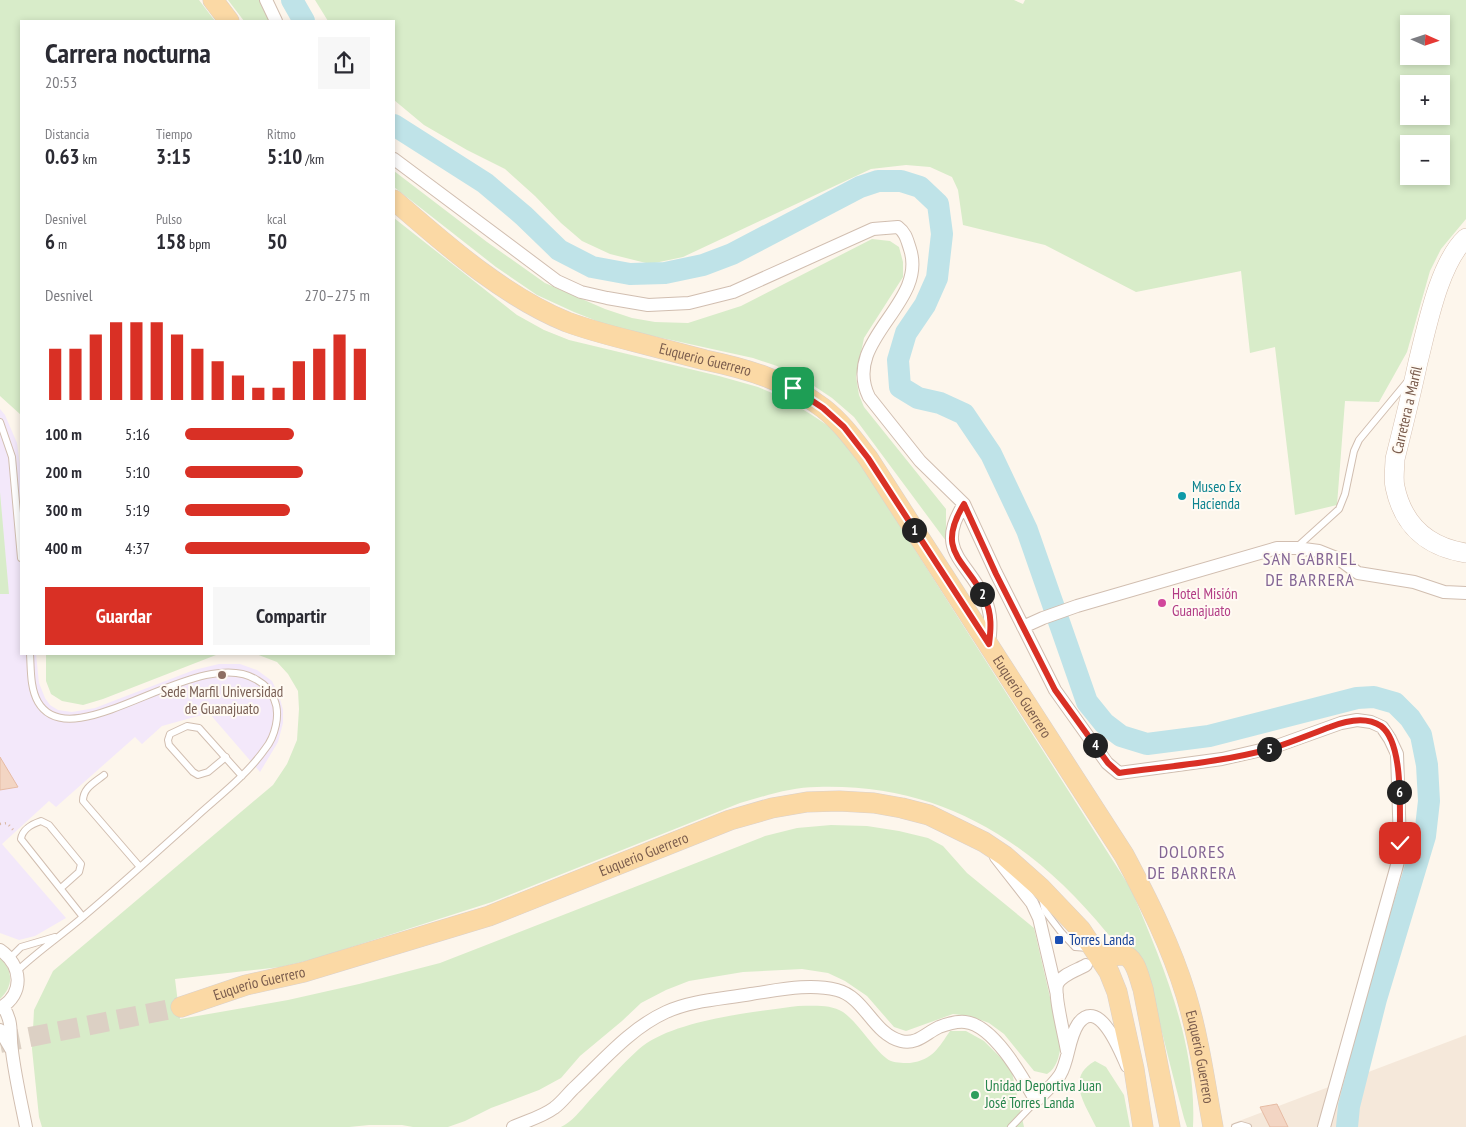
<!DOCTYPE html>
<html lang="es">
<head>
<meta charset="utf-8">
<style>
  body { margin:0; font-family:"PT Sans Narrow",sans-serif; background:#f7f7f7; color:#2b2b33; height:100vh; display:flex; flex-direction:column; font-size:19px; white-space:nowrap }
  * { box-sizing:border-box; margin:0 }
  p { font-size:16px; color:#7c7c81 }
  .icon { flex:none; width:28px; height:28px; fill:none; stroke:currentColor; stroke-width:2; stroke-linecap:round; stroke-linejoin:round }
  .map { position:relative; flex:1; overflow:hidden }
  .sheet { position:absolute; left:20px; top:20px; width:375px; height:635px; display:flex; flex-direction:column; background:#fff; border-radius:0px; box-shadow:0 2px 8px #0003 }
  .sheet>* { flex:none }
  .needle { width:32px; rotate:93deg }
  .buttons { position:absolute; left:1400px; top:15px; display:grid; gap:10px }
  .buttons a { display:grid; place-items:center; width:50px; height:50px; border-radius:0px; background:#fff; box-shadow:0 2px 8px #0003; font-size:25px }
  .pin { position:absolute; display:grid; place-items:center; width:42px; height:42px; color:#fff; margin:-21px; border-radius:10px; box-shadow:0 2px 8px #0006 }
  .km { position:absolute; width:25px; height:25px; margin:-12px; border-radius:50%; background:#222; color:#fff; font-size:14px; line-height:25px; text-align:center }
  .round { display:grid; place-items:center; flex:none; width:52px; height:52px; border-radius:0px; background:#f7f7f7 }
  .overview { display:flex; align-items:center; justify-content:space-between; height:85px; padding:0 25px }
  h1 { font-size:28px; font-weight:800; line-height:38px }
  .metrics { display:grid; grid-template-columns:repeat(3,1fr); gap:8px; height:85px; padding:5px 25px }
  .metrics div { display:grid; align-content:center }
  .metrics b { font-size:21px; font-weight:800 }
  .metrics small { font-size:14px; font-weight:400 }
  .metrics p { font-size:14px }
  .chart { height:140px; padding:10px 25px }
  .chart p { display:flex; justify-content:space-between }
  .chart svg { width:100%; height:90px; margin-top:5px; stroke:#d93025; stroke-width:6 }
  .action { display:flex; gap:10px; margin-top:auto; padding:10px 25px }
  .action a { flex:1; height:58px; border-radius:0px; background:#d93025; color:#fff; font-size:20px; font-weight:800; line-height:58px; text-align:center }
  .action a+a { background:#f7f7f7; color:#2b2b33 }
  ul { padding:0 25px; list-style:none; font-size:16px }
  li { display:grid; grid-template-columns:80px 60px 1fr; align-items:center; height:38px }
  li i { height:12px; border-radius:6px; background:#d93025 }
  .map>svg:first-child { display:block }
</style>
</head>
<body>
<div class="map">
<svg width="1466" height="1127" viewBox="0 0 1466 1127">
  <rect width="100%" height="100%" fill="#fdf6ec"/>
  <path fill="#f5e8da" d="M 1466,1035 L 1466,1127 L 1231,1127 L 1231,1124 Z"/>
  <path fill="#f3e8fa" d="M 0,409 L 5,415 L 17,443 L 21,473 L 21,654 L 36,654 L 39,683 L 45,698 L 50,705 L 58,710 L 72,712 L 95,708 L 194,670 L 219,664 L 240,664 L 257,670 L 272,681 L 279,695 L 283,710 L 283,723 L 278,742 L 260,772 L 209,713 L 162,726 L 142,744 L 135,737 L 56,807 L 49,801 L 2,844 L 66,918 L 35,936 L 19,940 L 0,933 Z"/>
  <path fill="#d8ecc9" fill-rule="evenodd" d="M 0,0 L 199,0 L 215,21 L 21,21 L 21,415 L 0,396 Z
    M 228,0 L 260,0 L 269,21 L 244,21 Z
    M 315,0 L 1014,0 L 1023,4 L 1025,0 L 1466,0 L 1466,219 L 1441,249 L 1430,271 L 1407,352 L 1379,402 L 1345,401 L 1337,505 L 1295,515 L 1275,347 L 1250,353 L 1241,271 L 1136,292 L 1045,245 L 963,225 L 958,190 L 952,177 L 930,167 L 906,165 L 871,169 L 683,257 L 650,264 L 610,254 L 582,241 L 561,223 L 535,196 L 505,169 L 467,150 L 424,125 L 394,100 L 394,21 L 328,21 ZM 1409,24 L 1441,24 L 1441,56 L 1409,56 ZM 1409,84 L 1441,84 L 1441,116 L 1409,116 ZM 1409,144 L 1441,144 L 1441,176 L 1409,176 Z
    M 394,171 L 487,242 L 545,283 L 605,309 L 632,318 L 655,322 L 688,323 L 741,306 L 872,239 L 890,241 L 899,247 L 903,262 L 903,277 L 864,338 L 856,377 L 859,395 L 864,407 L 946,509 L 946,541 L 854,417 L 832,398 L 805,380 L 777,366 L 753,358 L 612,327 L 574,312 L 537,295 L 496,267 L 394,187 Z
    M 394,218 L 517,315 L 544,330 L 569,340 L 719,376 L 758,387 L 784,398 L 812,415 L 833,429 L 852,451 L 1131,889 C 1163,965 1197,1043 1193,1127 L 1187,1127 L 1184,1118 C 1174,1081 1165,1044 1156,1008 C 1153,996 1151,977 1146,967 C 1143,961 1134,952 1128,947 C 1121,942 1113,940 1107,933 C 1031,840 940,783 817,787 C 791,787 765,796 740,803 L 492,902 L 314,959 L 280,967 L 175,979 L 180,1019 L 288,1000 L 359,984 L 440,963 L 765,836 L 797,828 L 831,825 L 867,826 L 899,831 L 928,838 L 943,846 L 967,873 L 1034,928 L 1061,1045 C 1059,1056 1057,1068 1047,1074 L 1034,1071 L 1004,1034 L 989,1023 L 970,1016 L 953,1014 L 906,1031 L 894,1027 L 867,996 L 845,981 L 828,973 L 802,969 L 743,972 L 689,981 L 666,990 L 641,1003 L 622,1021 L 580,1056 L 561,1078 L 539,1090 L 491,1108 L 465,1121 L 448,1127 L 413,1127 L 402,1125 L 369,1125 L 349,1127 L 42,1127 L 39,1117 L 32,1049 L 34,1010 L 53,971 L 273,785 L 287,764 L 297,740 L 299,709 L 298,691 L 288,674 L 277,662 L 256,654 L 394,654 Z
    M 0,492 L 9,594 L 0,594 Z
    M 46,654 L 237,654 L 216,655 L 103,699 L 83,705 L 62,701 L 51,694 L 46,681 Z
    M 0,958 C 13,970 14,986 0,999 Z
    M 798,1006 C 813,1006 830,1004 843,1012 C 859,1023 878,1056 891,1061 C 897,1063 905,1063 910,1063 C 933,1060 939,1047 950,1031 L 966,1031 L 984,1041 L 1011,1068 L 1024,1127 L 561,1127 C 572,1122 581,1110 589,1101 C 605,1084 621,1065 639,1049 C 672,1020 754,1012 798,1006 Z
    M 1095,1061 L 1106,1067 L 1124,1095 L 1130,1127 L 1096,1127 C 1085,1104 1065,1078 1095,1061 Z"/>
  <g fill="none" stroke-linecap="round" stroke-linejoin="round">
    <path stroke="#bfe3e8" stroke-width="22" d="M 292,0 L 304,21
      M 394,125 L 485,183 L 524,216 L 559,250 L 592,267 L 630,274 L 665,273 L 703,265 L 732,254 L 860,187 L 878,181 L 901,181 L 920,187 L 938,204 L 942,234 L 937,278 L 925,305 L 906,333 L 898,360 L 900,387 L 918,398 L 940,403 L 964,414 L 991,454 L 1027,530 L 1087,702 L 1104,723 L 1121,736 L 1147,744 L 1209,736 L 1357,698 L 1374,697 L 1395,703 L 1410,718 L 1421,735 L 1427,765 L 1429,801 L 1425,836 L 1376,999 L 1349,1106 L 1347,1127"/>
  </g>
  <path fill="#f3d5c3" stroke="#e6bba3" d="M 0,757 L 18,787 L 0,790 Z
    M 1277,1104 L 1288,1127 L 1270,1127 L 1260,1107 Z"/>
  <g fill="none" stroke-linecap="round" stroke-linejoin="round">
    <path stroke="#dcd0c4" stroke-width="20" stroke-dasharray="20 10" stroke-linecap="butt" d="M 0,1043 L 181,1007"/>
    <defs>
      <path id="service" d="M 0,422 L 12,457 L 21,558
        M 1297,547 L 1339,509 L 1345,494 L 1354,451 L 1359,440 L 1407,382
        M 226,757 L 208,772 L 198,775 L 193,772 L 169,745 L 168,740 L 170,734 L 187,726 L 199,728 L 242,776
        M 104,775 C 94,783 83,788 83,801 L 140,867
        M 61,888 L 79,872 L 81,864 L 49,825 L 41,821 C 32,824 22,830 21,839 L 83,917
        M 1042,898 L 1045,911 L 1061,932 L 1075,947 L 1088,948
        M 10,958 L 21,947 L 55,937
        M 17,971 C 38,951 62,935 84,916 C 122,884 158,851 195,818 C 219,796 246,776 265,749 C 275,737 281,714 274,699 C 271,691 264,684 257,680 C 199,642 72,761 38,702 C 30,688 31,669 30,654
        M 1011,1127 L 1036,1101
        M 1235,1127 L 1241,1125 L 1248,1127"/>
      <path id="minor" d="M 266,0 L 276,21
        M 394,159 L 557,281 L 581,292 L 607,298 L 648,305 L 689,303 L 733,292 L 873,229 L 898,227 C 906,233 907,240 910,249 C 928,304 841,340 869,397 L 920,461 L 964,504 L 996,573 L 1055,690 L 1107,763 L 1119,773 L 1222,759 L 1274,747 L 1341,723 L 1357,720 L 1371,722 L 1382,727 L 1390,739 L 1397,754 L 1400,843 L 1399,858 L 1324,1127
        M 964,504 C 934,551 967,560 985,599 C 992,614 991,629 989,644
        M 1023,627 L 1043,618 L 1077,606 L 1277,548 L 1296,548 L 1319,551 L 1339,559 L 1358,573 L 1414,582 L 1444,592 L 1466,593
        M 996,857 L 1032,903 L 1039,918 L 1057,995
        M 0,950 C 22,965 25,994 0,1008
        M 3,1006 C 14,1025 9,1031 12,1051 C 15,1076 21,1102 26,1127
        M 0,1030 L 11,1049
        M 1067,1051 C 1065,1038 1054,996 1057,985 C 1060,975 1078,970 1086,965
        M 513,1127 C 526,1121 542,1117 554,1108 C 561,1103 567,1095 573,1089 C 602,1062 629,1029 666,1012 C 692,1000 723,999 751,994 C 779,990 809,983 837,990 C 865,997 873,1034 901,1041 C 917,1045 926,1033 939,1027 C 947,1024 956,1021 965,1022 C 994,1025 1023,1078 1036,1101 C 1044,1093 1053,1085 1060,1075 C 1069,1060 1068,1039 1078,1024 C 1099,995 1121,1053 1127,1066"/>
      <path id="secondary" d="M 1466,238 C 1439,263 1427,327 1418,362 C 1411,395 1403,427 1395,459 C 1395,468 1393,478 1395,487 C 1403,525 1427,547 1466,553"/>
      <g id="primary">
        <path d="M 213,0 L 229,21"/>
        <path id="s1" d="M 394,200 C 445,244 503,296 567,322 C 589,330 612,336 636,342 C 659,348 682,354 705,360 C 748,369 788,381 823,408 C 841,422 854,440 868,458 L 1124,855 C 1148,900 1171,946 1186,995 C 1199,1038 1205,1083 1213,1127"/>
        <path d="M 1110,956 C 1114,956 1118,955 1122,955 C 1136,956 1139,978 1143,989 L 1170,1127"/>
        <path id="s2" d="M 181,1007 L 246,985 L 304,972 L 489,916 L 730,820 L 772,808 L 807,802 L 839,801 L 874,803 L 902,808 L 929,815 L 984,842 L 1005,856 L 1040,887 L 1081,930 L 1109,972 L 1117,992 L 1134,1069 L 1143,1127"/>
      </g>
    </defs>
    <use href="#service" stroke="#d1beb0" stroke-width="8"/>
    <use href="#minor" stroke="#d1beb0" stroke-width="14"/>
    <use href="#secondary" stroke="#d6c0b0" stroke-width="20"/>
    <use href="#primary" stroke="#dad1cd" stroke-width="21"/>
    <path stroke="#d9b8a5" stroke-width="2.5" stroke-dasharray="1 4" stroke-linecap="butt" d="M 0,824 L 7,823 L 15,832"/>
    <use href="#service" stroke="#fff" stroke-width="6"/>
    <use href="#minor" stroke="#fff" stroke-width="12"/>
    <use href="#secondary" stroke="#fff" stroke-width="19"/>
    <use href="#primary" stroke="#fbd9a5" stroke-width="20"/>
  </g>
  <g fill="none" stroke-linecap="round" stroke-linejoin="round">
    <defs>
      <path id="route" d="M 793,388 L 823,408 L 844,427 L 868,458 L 989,644 C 991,629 992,614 985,599 C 967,560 934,553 964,504 L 996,574 L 1055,690 L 1108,763 L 1119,773 C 1171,766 1223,762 1273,748 C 1292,742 1311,734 1330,727 C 1345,721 1366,716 1381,726 C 1405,744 1399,815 1400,843"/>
    </defs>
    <use href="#route" stroke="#fff" stroke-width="10"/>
    <use href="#route" stroke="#d93025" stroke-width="6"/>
  </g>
  <circle fill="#0f9aa8" stroke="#fffaf3" stroke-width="2" cx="1182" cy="496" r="5"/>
  <circle fill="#d1479c" stroke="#fffaf3" stroke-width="2" cx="1162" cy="603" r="5"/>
  <circle fill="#8d6e63" stroke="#fffaf3" stroke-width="2" cx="222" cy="675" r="5"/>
  <rect fill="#1a4fb4" stroke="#fffaf3" stroke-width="2" x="1054" y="935" width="10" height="10" rx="2.5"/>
  <circle fill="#2e9e5b" stroke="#fffaf3" stroke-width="2" cx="975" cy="1095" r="5"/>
  <g text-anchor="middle" stroke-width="4" stroke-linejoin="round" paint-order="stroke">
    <g font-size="15" fill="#7a5c4d" stroke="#fffaf3">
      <text dy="5" stroke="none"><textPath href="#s1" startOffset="356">Euquerio Guerrero</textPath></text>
      <text transform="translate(1407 410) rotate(-77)" y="5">Carretera a Marfil</text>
      <text dy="5" stroke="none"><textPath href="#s1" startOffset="836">Euquerio Guerrero</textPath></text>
      <text dy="5" stroke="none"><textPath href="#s2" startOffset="488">Euquerio Guerrero</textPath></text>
      <text dy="5" stroke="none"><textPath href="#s2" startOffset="82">Euquerio Guerrero</textPath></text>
      <text dy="5" stroke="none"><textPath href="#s1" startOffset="1241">Euquerio Guerrero</textPath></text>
    </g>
    <g font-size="15" fill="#0d838f" stroke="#fffaf3" text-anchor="start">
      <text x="1192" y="492">Museo Ex<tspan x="1192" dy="17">Hacienda</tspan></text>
    </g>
    <g font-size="15" fill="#b23c85" stroke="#fffaf3" text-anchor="start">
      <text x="1172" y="599">Hotel Misión<tspan x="1172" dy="17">Guanajuato</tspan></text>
    </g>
    <g font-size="15" fill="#785e54" stroke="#fffaf3">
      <text x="222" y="697">Sede Marfil Universidad<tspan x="222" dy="17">de Guanajuato</tspan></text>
    </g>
    <g font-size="15" fill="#164399" stroke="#fffaf3" text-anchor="start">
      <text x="1069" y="945">Torres Landa</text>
    </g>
    <g font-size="15" fill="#27864d" stroke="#fffaf3" text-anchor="start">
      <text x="985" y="1091">Unidad Deportiva Juan<tspan x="985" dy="17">José Torres Landa</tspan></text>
    </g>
    <g font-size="18" letter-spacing="1" fill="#846695" stroke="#fffaf3">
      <text x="1310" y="565">SAN GABRIEL<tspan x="1310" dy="21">DE BARRERA</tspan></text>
      <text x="1192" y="858">DOLORES<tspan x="1192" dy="21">DE BARRERA</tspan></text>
    </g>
  </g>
</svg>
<div class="buttons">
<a><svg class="needle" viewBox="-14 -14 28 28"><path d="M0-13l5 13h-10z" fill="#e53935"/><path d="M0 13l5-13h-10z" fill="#7c7c81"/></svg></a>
<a>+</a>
<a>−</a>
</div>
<div class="pin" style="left:793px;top:388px;background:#1e9e55"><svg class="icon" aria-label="arrive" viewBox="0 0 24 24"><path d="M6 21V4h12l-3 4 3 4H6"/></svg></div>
<div class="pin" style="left:1400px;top:843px;background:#d93025"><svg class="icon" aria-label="check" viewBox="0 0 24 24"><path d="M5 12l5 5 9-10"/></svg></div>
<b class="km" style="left:914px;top:530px">1</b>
<b class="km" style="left:982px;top:594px">2</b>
<b class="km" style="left:1095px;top:745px">4</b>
<b class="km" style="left:1269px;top:749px">5</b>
<b class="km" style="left:1399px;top:792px">6</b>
<section class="sheet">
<div class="overview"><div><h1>Carrera nocturna</h1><p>20:53</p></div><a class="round"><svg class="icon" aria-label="share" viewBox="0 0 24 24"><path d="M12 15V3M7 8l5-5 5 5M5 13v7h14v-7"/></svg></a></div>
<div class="metrics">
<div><p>Distancia</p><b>0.63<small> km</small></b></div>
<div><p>Tiempo</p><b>3:15</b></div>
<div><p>Ritmo</p><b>5:10<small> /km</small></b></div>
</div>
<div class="metrics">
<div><p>Desnivel</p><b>6<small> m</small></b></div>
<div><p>Pulso</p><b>158<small> bpm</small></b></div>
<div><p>kcal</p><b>50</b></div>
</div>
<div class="chart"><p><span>Desnivel</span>270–275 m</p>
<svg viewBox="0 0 160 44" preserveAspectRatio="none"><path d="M5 44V19M15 44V19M25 44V12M35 44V6M45 44V6M55 44V6M65 44V12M75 44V19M85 44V25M95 44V32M105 44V38M115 44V38M125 44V25M135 44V19M145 44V12M155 44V19"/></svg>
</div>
<ul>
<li><b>100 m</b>5:16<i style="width:59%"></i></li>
<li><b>200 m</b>5:10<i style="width:64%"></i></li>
<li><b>300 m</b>5:19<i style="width:57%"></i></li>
<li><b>400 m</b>4:37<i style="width:100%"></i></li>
</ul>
<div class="action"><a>Guardar</a><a>Compartir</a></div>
</section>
</div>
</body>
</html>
